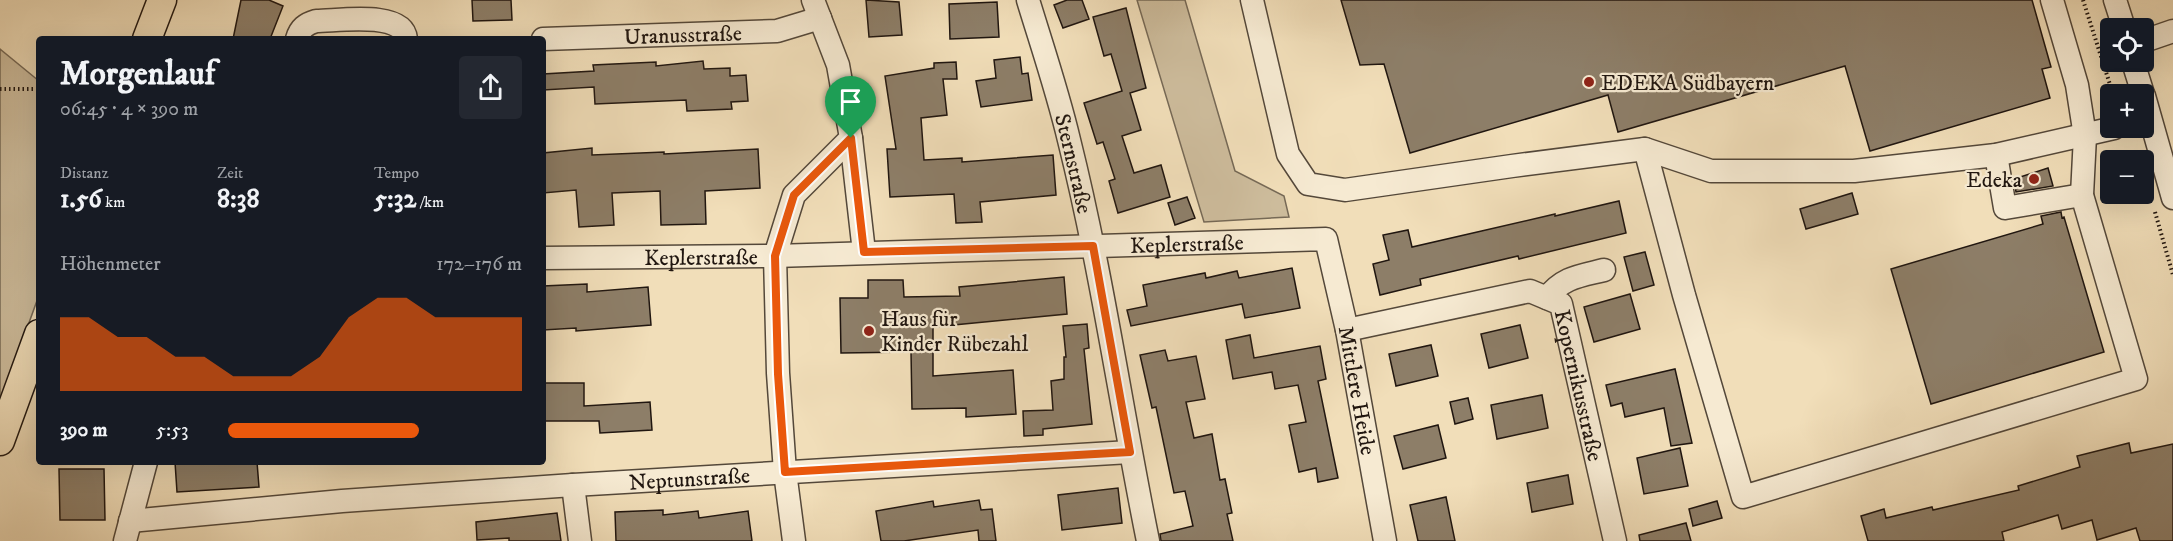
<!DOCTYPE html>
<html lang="de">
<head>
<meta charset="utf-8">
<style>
  body { margin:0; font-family:"IM FELL DW Pica",serif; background:#242831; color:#f1f3f6; height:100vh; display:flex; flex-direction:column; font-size:22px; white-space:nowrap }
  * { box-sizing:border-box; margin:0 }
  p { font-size:20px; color:#9ea1a6 }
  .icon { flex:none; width:33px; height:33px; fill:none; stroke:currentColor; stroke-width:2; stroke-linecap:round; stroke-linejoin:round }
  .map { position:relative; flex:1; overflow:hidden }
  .sheet { position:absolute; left:36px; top:36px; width:510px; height:429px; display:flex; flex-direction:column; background:#171b24; border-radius:6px; box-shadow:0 6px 24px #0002 }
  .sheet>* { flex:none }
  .controls { position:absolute; left:2100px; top:18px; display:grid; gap:12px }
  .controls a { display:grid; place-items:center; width:54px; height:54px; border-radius:6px; background:#171b24; box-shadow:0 6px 24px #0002; font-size:30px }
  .pin { position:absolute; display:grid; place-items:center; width:51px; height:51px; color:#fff; margin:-62px -26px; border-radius:50% 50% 50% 0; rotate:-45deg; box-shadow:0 0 6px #0007 }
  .pin .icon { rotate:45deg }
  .round { display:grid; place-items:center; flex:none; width:63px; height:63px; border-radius:6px; background:#242831 }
  .summary { display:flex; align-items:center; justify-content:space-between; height:102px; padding:0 24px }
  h1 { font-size:33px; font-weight:700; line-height:45px }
  .metrics { display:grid; grid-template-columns:repeat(3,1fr); gap:9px; height:102px; padding:6px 24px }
  .metrics div { display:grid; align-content:center }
  .metrics b { font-size:26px; font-weight:700 }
  .metrics small { font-size:16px; font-weight:400 }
  .metrics p { font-size:16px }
  .chart { height:168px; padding:12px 24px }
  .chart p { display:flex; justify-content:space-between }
  .chart svg { width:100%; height:108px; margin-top:6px; fill:#ea580c; opacity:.7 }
  ul { padding:0 24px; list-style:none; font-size:20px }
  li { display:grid; grid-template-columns:96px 72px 1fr; align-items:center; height:45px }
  li i { height:15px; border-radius:8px; background:#ea580c }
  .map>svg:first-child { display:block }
</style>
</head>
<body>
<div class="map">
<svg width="2173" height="541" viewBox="0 0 2173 541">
  <rect width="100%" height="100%" fill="#f1deb9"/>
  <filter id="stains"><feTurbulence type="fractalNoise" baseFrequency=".00333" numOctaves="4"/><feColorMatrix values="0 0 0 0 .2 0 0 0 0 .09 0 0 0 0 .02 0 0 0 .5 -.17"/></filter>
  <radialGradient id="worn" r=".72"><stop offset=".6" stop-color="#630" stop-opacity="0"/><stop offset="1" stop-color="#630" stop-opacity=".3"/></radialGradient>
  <path fill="#cdbc9c" stroke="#766956" stroke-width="1.5" d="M 1137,0 L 1185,0 L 1235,171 L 1284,196 L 1289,217 L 1204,222 Z
    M 0,49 L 39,81 L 39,295 L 0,403 Z"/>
  <path fill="#8d7e68" stroke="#201610" stroke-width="1.5" d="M 241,0 L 269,0 L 283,6 L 270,39 L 233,39 Z
    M 472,0 L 511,0 L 512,20 L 473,21 Z
    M 866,0 L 899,2 L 902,35 L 869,37 Z
    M 1067,0 L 1082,0 L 1089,19 L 1063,28 L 1054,5 Z
    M 1341,0 L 2032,0 L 2051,67 L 2042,69 L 2050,98 L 1870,151 L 1845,66 L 1618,132 L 1608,95 L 1410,153 L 1384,64 L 1360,65 Z
    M 997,2 L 999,37 L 950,39 L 949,4 Z
    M 1126,8 L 1146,88 L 1130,93 L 1141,130 L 1122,136 L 1134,173 L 1161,165 L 1170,197 L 1118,213 L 1109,181 L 1115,179 L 1103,142 L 1097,144 L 1084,103 L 1122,91 L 1111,54 L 1104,56 L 1093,17 Z
    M 1020,57 L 1022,74 L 1028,73 L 1032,100 L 981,107 L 976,81 L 996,78 L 994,60 Z
    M 703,61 L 704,69 L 730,68 L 730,76 L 746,75 L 748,101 L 731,102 L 732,109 L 687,111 L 686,100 L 595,104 L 594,87 L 543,90 L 543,74 L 594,71 L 593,65 L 656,62 L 656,66 Z
    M 956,62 L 957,79 L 943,79 L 947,115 L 921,118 L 924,160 L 962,158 L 962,162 L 1053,155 L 1056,195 L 980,202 L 982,222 L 956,223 L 954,194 L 890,197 L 887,149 L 896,149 L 885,76 L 934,68 L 934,63 Z
    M 592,148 L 592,155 L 664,152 L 664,154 L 758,149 L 760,188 L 705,191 L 706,224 L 661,225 L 660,191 L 612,193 L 614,225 L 579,227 L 576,190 L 543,193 L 543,153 Z
    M 2048,168 L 2053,186 L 2016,192 L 2014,179 Z
    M 1852,193 L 1858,214 L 1806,229 L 1800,209 Z
    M 1187,197 L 1195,218 L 1175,225 L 1168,203 Z
    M 1619,201 L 1626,233 L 1519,259 L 1518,256 L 1420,279 L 1421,285 L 1380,295 L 1373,264 L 1389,260 L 1383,235 L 1408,230 L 1412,247 L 1555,214 L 1555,216 Z
    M 2061,212 L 2062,218 L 2064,217 L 2104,352 L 1931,404 L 1891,269 L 2043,224 L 2041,216 Z
    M 1645,252 L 1654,285 L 1633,291 L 1624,257 Z
    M 1292,268 L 1300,308 L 1245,318 L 1242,304 L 1131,326 L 1127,310 L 1147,306 L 1143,285 L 1205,273 L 1206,278 L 1237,271 L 1239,278 Z
    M 1064,277 L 1067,314 L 933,327 L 933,376 L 1013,370 L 1016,414 L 966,417 L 966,408 L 912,409 L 911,352 L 841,353 L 840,298 L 868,298 L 868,280 L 903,280 L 904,297 L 960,296 L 959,287 Z
    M 587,284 L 587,292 L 648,287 L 651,325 L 576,331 L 576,328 L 543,330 L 543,286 Z
    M 1630,294 L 1640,329 L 1594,342 L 1584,307 Z
    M 1087,324 L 1089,348 L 1084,349 L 1092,424 L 1043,429 L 1043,435 L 1024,436 L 1023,411 L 1053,410 L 1051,381 L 1064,379 L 1064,357 L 1066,357 L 1063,326 Z
    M 1520,325 L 1528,358 L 1489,368 L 1481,334 Z
    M 1250,335 L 1254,358 L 1320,346 L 1326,379 L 1318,381 L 1338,478 L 1318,482 L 1316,468 L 1299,472 L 1289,425 L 1306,422 L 1298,385 L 1275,389 L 1272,372 L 1233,379 L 1226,340 Z
    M 1431,345 L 1438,376 L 1396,386 L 1389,354 Z
    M 1165,350 L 1168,361 L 1196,356 L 1205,399 L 1186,402 L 1194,438 L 1212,434 L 1220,480 L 1225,479 L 1232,513 L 1227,514 L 1233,541 L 1161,541 L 1160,534 L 1193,526 L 1185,491 L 1174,493 L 1156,407 L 1152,408 L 1140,355 Z
    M 1675,369 L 1692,443 L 1671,446 L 1664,408 L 1625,417 L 1622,403 L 1611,406 L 1606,385 Z
    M 543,383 L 584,383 L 584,406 L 650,402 L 652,430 L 600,433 L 599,421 L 543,421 Z
    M 1542,395 L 1548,428 L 1497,439 L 1491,405 Z
    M 1468,398 L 1473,419 L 1455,424 L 1450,402 Z
    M 1438,425 L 1446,458 L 1403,469 L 1394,436 Z
    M 2129,443 L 2131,453 L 2173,444 L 2173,541 L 2140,541 L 2136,528 L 2097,540 L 2092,520 L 2062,529 L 2058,515 L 2002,532 L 2004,541 L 1868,541 L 1861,516 L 1884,509 L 1886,518 L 1932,507 L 1933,510 L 2019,490 L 2018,486 L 2080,467 L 2077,456 Z
    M 1680,448 L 1688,486 L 1644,494 L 1637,458 Z
    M 175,462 L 257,462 L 259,487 L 177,492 Z
    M 59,469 L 104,469 L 105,520 L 60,520 Z
    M 1568,475 L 1573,504 L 1532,512 L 1527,483 Z
    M 1118,488 L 1122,523 L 1062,530 L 1058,495 Z
    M 1446,497 L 1455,541 L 1418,541 L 1410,505 Z
    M 979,500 L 981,510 L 992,509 L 996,541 L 979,541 L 978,530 L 904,541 L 881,541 L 876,511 L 933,501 L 934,507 Z
    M 1717,501 L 1722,518 L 1693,526 L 1689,509 Z
    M 663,510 L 663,515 L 698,511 L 699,518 L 748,511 L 752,541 L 616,541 L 615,512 Z
    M 557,513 L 561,541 L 509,541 L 509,538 L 477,540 L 476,522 Z
    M 1686,523 L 1691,541 L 1640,541 L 1639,535 Z"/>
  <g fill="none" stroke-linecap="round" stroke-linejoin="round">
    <defs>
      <g id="minor">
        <path id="s1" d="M 1028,0 C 1042,46 1058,93 1069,140 C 1102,272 1121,408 1148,541"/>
        <path d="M 1252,0 L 1288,154 L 1308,184 L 1345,190 L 1512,166 L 1645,149 L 1711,171 L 1854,171 L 1996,155 L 2114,128"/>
        <path d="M 2115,0 L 2124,28"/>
        <path d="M 297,39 C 300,28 306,24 316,21 C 338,21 403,10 406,39"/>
        <path id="s2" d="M 543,39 L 777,31 L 820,18"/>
        <path d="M 2144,41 L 2173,31"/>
        <path d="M 2133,62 L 2143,94"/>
        <path d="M 2144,96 L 2173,198"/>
        <path d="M 851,138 L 864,252"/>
        <path d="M 1645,149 L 1684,295 L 1743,497 L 2136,379 L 2082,195 L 2085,136 L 2077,85 L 2052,0"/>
        <path d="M 1996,155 L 2005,208 L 2082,195"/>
        <path id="s3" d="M 543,258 L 775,256 L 1326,239 L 1347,330 L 1385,541"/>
        <path d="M 1547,298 C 1563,277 1580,276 1604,270"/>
        <path id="s4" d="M 1347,330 L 1530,291 L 1561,304 L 1615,541"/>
        <path d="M 573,485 L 580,541"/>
        <path id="s5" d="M 130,521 L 342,501 L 573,485 L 1130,452"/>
        <path d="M 125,541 L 146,462"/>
        <path d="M 794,541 L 785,472 L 778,373 L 775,256 L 794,195 L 851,138 L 838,65 L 813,0"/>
      </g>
      <path id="major" d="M 147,39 L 162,0
        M 0,441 L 39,334"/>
    </defs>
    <use href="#minor" stroke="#54483a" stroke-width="25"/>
    <use href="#major" stroke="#201610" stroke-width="31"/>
    <path stroke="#201610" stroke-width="4" stroke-dasharray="1.5 3" stroke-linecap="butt" d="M 2083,0 L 2113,94
      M 0,89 L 39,89
      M 2155,212 L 2173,275"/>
    <use href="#minor" stroke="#f6ead2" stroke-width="22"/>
    <use href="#major" stroke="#f1deb9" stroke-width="28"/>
  </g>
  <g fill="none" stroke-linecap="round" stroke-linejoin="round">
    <defs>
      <path id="route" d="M 851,138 L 864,252 L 1093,246 L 1130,452 L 785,472 L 778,374 L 775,256 L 794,195 Z"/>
    </defs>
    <use href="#route" stroke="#fff" stroke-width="12"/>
    <use href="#route" stroke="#ea580c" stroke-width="8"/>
  </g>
  <g fill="#8f2418" stroke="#f6ead2" stroke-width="2">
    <circle cx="1589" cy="82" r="6"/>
    <circle cx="2034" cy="179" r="6"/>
    <circle cx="869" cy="331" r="6"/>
  </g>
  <g text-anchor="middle" stroke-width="4.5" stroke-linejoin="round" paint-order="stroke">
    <g font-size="22" fill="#201610" stroke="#f6ead2">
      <text dy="8" stroke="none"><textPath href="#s2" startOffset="140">Uranusstraße</textPath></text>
      <text dy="8" stroke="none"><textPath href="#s1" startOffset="170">Sternstraße</textPath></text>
      <text dy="8" stroke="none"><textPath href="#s3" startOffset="644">Keplerstraße</textPath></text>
      <text dy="8" stroke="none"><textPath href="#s3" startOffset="158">Keplerstraße</textPath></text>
      <text dy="8" stroke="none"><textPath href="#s4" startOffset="304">Kopernikusstraße</textPath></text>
      <text dy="8" stroke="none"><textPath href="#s3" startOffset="938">Mittlere Heide</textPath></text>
      <text dy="8" stroke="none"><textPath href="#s5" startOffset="561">Neptunstraße</textPath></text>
    </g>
    <g font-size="22" fill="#201610" stroke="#f6ead2" text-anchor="start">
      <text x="1601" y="90">EDEKA Südbayern</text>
      <text x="2022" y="187" text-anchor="end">Edeka</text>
      <text x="881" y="326">Haus für<tspan x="881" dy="25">Kinder Rübezahl</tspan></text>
    </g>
  </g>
  <rect width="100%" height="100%" filter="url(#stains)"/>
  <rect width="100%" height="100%" fill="url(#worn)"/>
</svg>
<div class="controls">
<a><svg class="icon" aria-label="locate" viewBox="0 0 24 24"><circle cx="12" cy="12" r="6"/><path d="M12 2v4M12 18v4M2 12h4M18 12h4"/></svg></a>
<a>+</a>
<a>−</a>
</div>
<div class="pin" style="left:851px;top:138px;background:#1e9e55"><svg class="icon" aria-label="arrive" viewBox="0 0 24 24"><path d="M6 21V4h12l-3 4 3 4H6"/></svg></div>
<section class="sheet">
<div class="summary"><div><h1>Morgenlauf</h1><p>06:45 · 4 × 390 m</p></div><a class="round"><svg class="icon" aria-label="share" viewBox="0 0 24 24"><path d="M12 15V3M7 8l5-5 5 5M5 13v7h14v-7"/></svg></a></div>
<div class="metrics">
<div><p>Distanz</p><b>1.56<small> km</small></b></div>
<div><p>Zeit</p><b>8:38</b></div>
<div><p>Tempo</p><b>5:32<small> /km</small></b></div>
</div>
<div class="chart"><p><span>Höhenmeter</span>172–176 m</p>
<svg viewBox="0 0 160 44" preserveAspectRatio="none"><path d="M0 44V14L10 14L20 22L30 22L40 30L50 30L60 38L70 38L80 38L90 30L100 14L110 6L120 6L130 14L140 14L150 14L160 14V44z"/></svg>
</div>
<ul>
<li><b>390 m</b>5:53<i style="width:65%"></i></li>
</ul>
</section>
</div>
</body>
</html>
